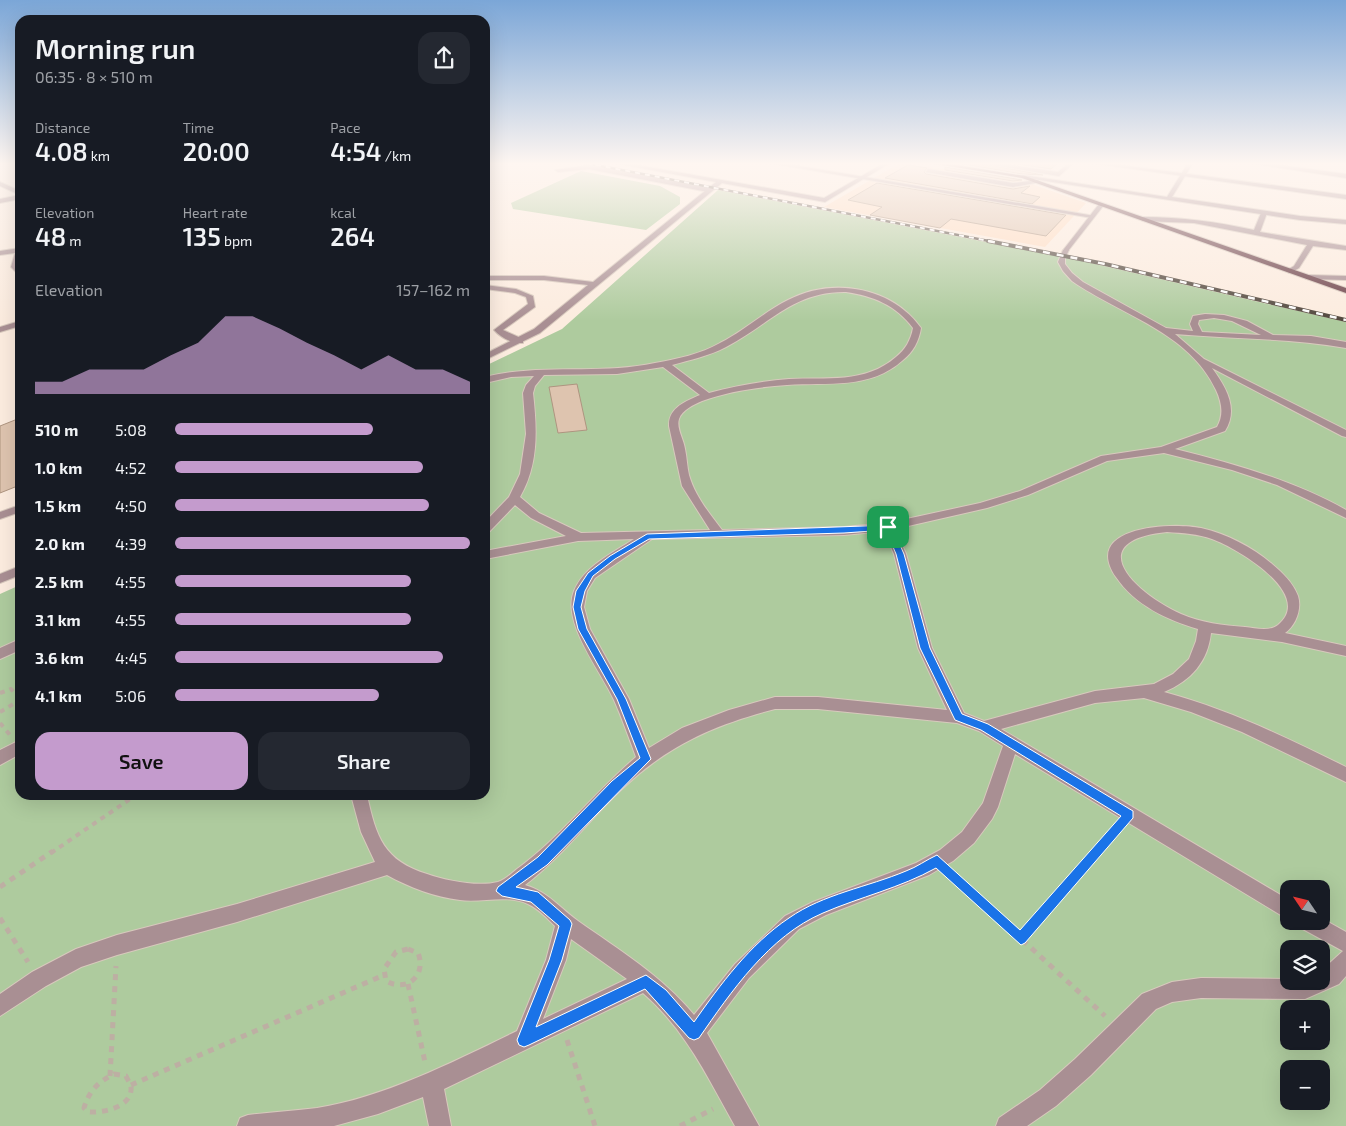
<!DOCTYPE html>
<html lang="en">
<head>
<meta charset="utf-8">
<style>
  body { margin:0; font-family:"Exo 2",sans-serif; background:#242831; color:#f1f3f6; height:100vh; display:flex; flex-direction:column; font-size:19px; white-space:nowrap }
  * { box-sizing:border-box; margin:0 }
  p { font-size:16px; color:#9ea1a6 }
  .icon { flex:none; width:28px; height:28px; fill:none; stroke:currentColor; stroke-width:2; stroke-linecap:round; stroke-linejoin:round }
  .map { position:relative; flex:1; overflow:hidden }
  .drawer { position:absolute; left:15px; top:15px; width:475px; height:785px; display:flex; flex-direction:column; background:#171b24; border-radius:15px; box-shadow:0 5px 20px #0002 }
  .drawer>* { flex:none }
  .needle { width:32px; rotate:305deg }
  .fabs { position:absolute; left:1280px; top:880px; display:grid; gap:10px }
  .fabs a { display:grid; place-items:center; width:50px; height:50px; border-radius:10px; background:#171b24; box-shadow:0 5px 20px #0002; font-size:25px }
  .pin { position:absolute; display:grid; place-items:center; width:42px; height:42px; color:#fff; margin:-21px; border-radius:10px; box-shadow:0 2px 8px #0006 }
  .round { display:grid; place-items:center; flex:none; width:52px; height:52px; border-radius:15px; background:#242831 }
  .summary { display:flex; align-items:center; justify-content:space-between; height:85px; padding:0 20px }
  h1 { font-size:28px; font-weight:600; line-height:38px }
  .metrics { display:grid; grid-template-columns:repeat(3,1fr); gap:8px; height:85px; padding:5px 20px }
  .metrics div { display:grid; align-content:center }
  .metrics b { font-size:25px; font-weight:600 }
  .metrics small { font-size:14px; font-weight:400 }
  .metrics p { font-size:14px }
  .chart { height:140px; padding:10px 20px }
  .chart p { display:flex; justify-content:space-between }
  .chart svg { width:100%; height:90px; margin-top:5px; fill:#c49bcd; opacity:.7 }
  .button { display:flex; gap:10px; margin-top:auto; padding:10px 20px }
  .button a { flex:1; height:58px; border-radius:15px; background:#c49bcd; color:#111; font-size:20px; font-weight:600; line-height:58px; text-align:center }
  .button a+a { background:#242831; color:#f1f3f6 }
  ul { padding:0 20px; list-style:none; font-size:16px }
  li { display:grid; grid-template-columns:80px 60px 1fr; align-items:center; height:38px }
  li i { height:12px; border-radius:6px; background:#c49bcd }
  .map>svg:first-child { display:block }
</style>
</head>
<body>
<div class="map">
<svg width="1346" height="1126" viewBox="0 0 1346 1126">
  <rect width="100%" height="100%" fill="#fcecdf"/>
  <path fill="#fedcc1" d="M 900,163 L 1020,180 L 1086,203 L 1045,247 L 824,207 Z"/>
  <path fill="#aecb9e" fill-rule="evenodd" d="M 581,171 L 660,186 L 680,197 L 680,204 L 646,230 L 513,209 L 511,203 Z
    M 718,190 L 1078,260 L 1346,322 L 1346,1126 L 0,1126 L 0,594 L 20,585 L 20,795 L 485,795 L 485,366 L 562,329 ZM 1289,889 L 1321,889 L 1321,921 L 1289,921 ZM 1289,949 L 1321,949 L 1321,981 L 1289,981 ZM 1289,1009 L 1321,1009 L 1321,1041 L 1289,1041 ZM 1289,1069 L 1321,1069 L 1321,1101 L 1289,1101 Z"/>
  <path fill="#dec4af" stroke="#ae9580" d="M 958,163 L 980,163 L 1043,175 L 1022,174 Z
    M 1011,163 L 1058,163 L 1051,169 Z
    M 908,165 L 927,168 L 924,172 L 926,174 L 1013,189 L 1030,186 L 1021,193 L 1040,197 L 1032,204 L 885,178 Z
    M 945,167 L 1022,180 L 1013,181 L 945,170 Z
    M 877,183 L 1066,215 L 1046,236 L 951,219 L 940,228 L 870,215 L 882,207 L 848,200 Z
    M 577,384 L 587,430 L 558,433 L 549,387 Z
    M 20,418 L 20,485 L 0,493 L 0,426 Z"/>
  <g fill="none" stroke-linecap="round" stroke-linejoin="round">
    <defs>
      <path id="service" d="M 769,163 L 782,163 L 1095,216 L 1092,218 Z
        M 982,163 L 996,163 L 1058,172 L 1069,163 L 1074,163 L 1059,176 Z
        M 1091,163 L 1106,163 L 1346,195 L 1346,199 Z
        M 589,165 L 708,188 L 711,190 L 708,192 L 589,169 L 558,172 L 555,170 Z
        M 928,169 L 1013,183 L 1038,180 L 1041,182 L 1013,187 L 926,172 Z
        M 0,182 L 20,191 L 20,195 L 0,186 Z
        M 1264,211 L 1267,213 L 1260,232 L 1346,246 L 1346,250 L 1313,246 L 1299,268 L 1290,273 L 1286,271 L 1294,266 L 1307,245 L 1194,223 L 1143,221 L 1140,219 L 1143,217 C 1181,217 1217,222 1254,230 L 1261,213 Z
        M 1066,248 L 1069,250 L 1065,258 L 1065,264 L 1072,273 L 1083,282 L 1166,328 L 1193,331 L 1190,324 L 1193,316 L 1205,314 L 1224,315 L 1247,321 L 1273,335 L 1311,336 L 1346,342 L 1346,348 C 1289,338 1232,339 1175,334 L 1204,359 L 1346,430 L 1346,437 L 1342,436 L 1212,368 C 1226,387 1239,409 1225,431 L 1175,449 C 1235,464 1292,480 1346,510 L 1346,518 L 1277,485 L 1232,470 L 1164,453 L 1107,461 L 1028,495 L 987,508 L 895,529 L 906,554 L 932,648 L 964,713 L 984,721 L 1095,691 L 1154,684 L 1173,674 L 1189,659 L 1196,641 L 1198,629 C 1167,620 1135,605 1116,577 C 1081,526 1171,522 1201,528 C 1227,534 1252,547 1272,564 C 1283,573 1293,583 1298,596 C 1302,609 1296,625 1285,633 L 1346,646 L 1346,656 L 1282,642 L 1211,633 C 1208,661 1191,681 1164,692 C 1228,709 1287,738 1346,767 L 1346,782 L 1242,732 L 1191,712 L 1144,698 L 1095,703 L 1001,729 L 1289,900 L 1289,920 L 1015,754 L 998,807 L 992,819 L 974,843 L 953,861 L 929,875 L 826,915 L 799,929 L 749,978 L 707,1033 L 759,1126 L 735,1126 C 708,1078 686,1030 643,993 L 444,1089 L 451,1126 L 429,1126 L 423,1097 L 378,1114 L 334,1126 L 237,1126 L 240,1118 L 248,1115 C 271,1112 294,1111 317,1108 C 385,1097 455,1061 517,1031 L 546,960 L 555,926 C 547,918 539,909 528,904 C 507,894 482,903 460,900 C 435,897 409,887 387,875 L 237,922 L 117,955 L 81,967 L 46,986 L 0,1016 L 0,994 L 32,972 L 76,949 L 117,935 L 237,904 L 375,862 L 361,832 L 351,795 L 367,795 C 376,837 384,861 427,874 C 447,881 478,887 498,882 C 505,880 512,873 517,869 C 561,837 595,792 636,757 C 629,738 622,718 614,700 C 601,671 561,622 574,591 C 584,566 613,553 634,539 L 578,541 L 485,559 L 485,551 L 566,536 L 531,518 L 515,505 L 489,532 L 485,533 L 485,522 L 509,497 L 520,474 L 526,434 L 523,393 L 526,385 L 534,376 L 511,377 L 485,383 L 485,377 C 541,363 599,375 655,363 C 677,359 701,354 720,343 C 744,331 764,312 788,300 C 832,277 891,286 921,328 C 919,341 913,352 903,360 C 870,390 828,382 787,385 C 759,387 729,391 702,401 C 693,405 682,410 679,419 C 676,428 684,440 685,449 C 687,458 687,467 689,475 C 695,496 709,513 722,530 L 844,527 L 888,523 L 980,503 L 1020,491 L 1101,456 L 1161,447 L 1217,427 C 1224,415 1222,403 1216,390 C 1189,332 1121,315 1072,281 L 1063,271 L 1058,262 L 1063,250 ZM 846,292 C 873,296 896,305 913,328 C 911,340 905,350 896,357 C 865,384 826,377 789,379 C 762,381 735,386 709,393 L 672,365 C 690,360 709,356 726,347 C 769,325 793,291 846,292 ZM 1214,318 L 1232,321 L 1261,335 L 1202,332 L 1198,324 L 1199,320 ZM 663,367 L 700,395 C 686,401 668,408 669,426 L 682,486 L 710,530 L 581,533 L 539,513 L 520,497 C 539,464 537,429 533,393 L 535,386 L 544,375 L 617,374 ZM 884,531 L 894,554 L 918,648 L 947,710 L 818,697 L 775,697 L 729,710 L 682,728 L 649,748 L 629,699 L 590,629 L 584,607 L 587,591 L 595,578 L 652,539 L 844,535 ZM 1167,532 C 1183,533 1198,534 1212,539 C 1235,547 1316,594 1278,625 C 1269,632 1255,628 1245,627 C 1223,625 1201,623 1181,614 C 1136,594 1079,541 1167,532 ZM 775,709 L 818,709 L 957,723 L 979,731 L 1003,746 L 983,803 L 962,832 L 940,850 L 916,863 L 813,902 L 785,916 L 735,964 L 694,1015 C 662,976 619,950 578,921 C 560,908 548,892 525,885 C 562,857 589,820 622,789 C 668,745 714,725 775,709 ZM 571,939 L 627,979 L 543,1019 L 566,960 Z
        M 485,285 L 516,289 L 533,296 L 535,307 L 503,330 L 523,339 L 523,343 C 513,344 501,338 494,330 L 528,304 L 526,297 L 515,293 L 485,289 Z
        M 20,505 L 20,512 L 0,519 L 0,512 Z
        M 20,639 L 20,650 L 0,659 L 0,648 Z
        M 20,740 L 20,754 L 0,765 L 0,750 Z
        M 1321,918 L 1346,932 L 1346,976 L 1339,984 L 1305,999 L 1201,998 L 1172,1002 L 1156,1009 L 1091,1075 L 1056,1106 L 1027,1126 L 996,1126 L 999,1118 L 1040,1090 L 1075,1059 L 1142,994 L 1172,982 L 1201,978 L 1289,979 L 1289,981 L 1321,981 L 1321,971 L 1343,951 L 1301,928 L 1299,921 L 1321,921 Z"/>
      <path id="minor" d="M 614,163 L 626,163 L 824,198 L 884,163 L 890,163 L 825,202 L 722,183 L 540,333 L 485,360 L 485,354 L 534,329 L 588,285 L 544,280 L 485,280 L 485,276 L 544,276 L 593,282 L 716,182 Z
        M 1188,163 L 1193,163 L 1172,197 L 1300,216 L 1346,220 L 1346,224 L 1300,220 L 1020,177 L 1023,175 L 1167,197 Z
        M 20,195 L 20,199 L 0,203 L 0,199 Z
        M 1099,204 L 1104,205 L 1068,251 L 1064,251 L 1064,249 Z
        M 20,248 L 20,276 L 11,267 L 15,253 L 0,255 L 0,251 Z
        M 1309,275 L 1346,276 L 1346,280 L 1306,279 L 1306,275 Z
        M 20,321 L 20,326 L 0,332 L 0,327 Z
        M 20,566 L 20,575 L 0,583 L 0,574 Z"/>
      <path id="tertiary" d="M 1249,163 L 1264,163 L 1346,174 L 1346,178 Z"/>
      <path id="primary" d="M 930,163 L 944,163 L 1025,176 L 1346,288 L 1346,293 L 1022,178 Z"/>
    </defs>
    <use href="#service" stroke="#d8c9bd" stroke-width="2"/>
    <use href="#minor" stroke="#d8c9bd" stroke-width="2"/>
    <use href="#tertiary" stroke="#d8c9bd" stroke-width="2"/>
    <use href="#primary" stroke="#d8c9bd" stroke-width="2"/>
    <path stroke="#bdafa3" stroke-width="4" stroke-dasharray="5 5" stroke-linecap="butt" d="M 0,693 L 11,689 L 20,699
      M 0,712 L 20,700
      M 0,723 L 10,735
      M 51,853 L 136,795
      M 1096,853 L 1117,828"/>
    <path stroke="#bdafa3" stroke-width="5" stroke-dasharray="6 6" stroke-linecap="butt" d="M 952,875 L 1105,1016
      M 0,887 L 53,851
      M 0,918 L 28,962
      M 1021,939 L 1097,851
      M 408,949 L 418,953 C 427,975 407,993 386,981 L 384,969 L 396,952 Z
      M 408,984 L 425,1062
      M 567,1040 L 595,1126
      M 114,1074 L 126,1076 C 127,1079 131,1084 131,1087 C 133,1107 103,1113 89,1112 L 84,1108 C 89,1091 98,1082 114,1074 Z
      M 110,1076 L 116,966
      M 131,1085 L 384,975
      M 680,1126 L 713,1109"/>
    <use href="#service" fill="#a98f93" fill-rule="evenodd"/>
    <use href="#minor" fill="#a98f93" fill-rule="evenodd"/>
    <use href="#tertiary" fill="#a98f93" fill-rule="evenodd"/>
    <use href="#primary" fill="#6c4149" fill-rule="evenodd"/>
    <defs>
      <path id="rail-far1" d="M 586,163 L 994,242"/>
      <path id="rail" d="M 988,241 L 1105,264 L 1346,320"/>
    </defs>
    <use href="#rail-far1" stroke="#52473d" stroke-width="2.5"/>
    <use href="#rail" stroke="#52473d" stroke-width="4"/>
    <use href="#rail-far1" stroke="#fcfcfc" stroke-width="2" stroke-dasharray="5" stroke-linecap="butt"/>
    <use href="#rail" stroke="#fcfcfc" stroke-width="2.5" stroke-dasharray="7" stroke-linecap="butt"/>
  </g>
  <linearGradient id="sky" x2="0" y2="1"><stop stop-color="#7ba6d7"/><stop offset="0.51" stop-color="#fef6f1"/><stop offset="1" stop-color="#fef6f1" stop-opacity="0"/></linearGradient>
  <rect width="1346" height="321" fill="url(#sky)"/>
  <path fill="#1a73e8" stroke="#fff" fill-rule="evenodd" d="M 891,525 L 904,554 L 930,648 L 962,714 L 988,724 L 1133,811 L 1133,818 L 1025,943 L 1021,945 L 936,868 C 900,888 860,897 823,913 C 769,936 731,992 699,1038 L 694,1040 L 689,1038 L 645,989 L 529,1045 L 524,1047 L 519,1045 L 517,1040 L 549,960 L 559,926 L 531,902 L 502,896 L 496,891 L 498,887 L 538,857 L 612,781 L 640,758 L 617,699 L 578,629 L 573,607 L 576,591 L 588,573 L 610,556 L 647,534 ZM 886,530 L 896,554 L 920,648 L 955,720 L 981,730 L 1121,816 L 1020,930 L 937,855 C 926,860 917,867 906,871 C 868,887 823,894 789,918 C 750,944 720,985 694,1022 L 666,990 L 646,975 L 536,1027 L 562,960 L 572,924 L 570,920 L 538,892 L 516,887 L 547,865 L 651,759 L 626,699 L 587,629 L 581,607 L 585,591 L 593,576 L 615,559 L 649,539 L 844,533 Z"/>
</svg>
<div class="fabs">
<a><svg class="needle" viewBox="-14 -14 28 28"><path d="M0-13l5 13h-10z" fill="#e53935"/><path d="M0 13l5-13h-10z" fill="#9ea1a6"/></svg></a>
<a><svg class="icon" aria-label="layers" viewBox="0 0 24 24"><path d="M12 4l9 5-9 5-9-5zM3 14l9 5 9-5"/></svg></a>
<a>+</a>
<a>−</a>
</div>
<div class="pin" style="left:888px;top:527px;background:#1e9e55"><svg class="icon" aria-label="arrive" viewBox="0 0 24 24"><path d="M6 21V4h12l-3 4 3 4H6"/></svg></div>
<section class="drawer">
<div class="summary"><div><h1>Morning run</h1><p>06:35 · 8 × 510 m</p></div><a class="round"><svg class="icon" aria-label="share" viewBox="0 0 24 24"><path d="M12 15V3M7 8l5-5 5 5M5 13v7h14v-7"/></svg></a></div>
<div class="metrics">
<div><p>Distance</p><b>4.08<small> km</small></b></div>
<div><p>Time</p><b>20:00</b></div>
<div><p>Pace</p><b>4:54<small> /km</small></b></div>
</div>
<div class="metrics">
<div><p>Elevation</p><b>48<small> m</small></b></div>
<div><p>Heart rate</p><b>135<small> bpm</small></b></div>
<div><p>kcal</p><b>264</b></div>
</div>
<div class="chart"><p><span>Elevation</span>157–162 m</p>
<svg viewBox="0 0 160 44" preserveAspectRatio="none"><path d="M0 44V38L10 38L20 32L30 32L40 32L50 25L60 19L70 6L80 6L90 12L100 19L110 25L120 32L130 25L140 32L150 32L160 38V44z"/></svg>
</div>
<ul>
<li><b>510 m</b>5:08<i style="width:67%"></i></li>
<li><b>1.0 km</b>4:52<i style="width:84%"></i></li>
<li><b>1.5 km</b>4:50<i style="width:86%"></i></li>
<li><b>2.0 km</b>4:39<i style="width:100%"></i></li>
<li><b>2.5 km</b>4:55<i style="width:80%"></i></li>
<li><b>3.1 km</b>4:55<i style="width:80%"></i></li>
<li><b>3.6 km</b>4:45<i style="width:91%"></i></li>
<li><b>4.1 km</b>5:06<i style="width:69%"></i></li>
</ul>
<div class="button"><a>Save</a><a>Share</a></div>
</section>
</div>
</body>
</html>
